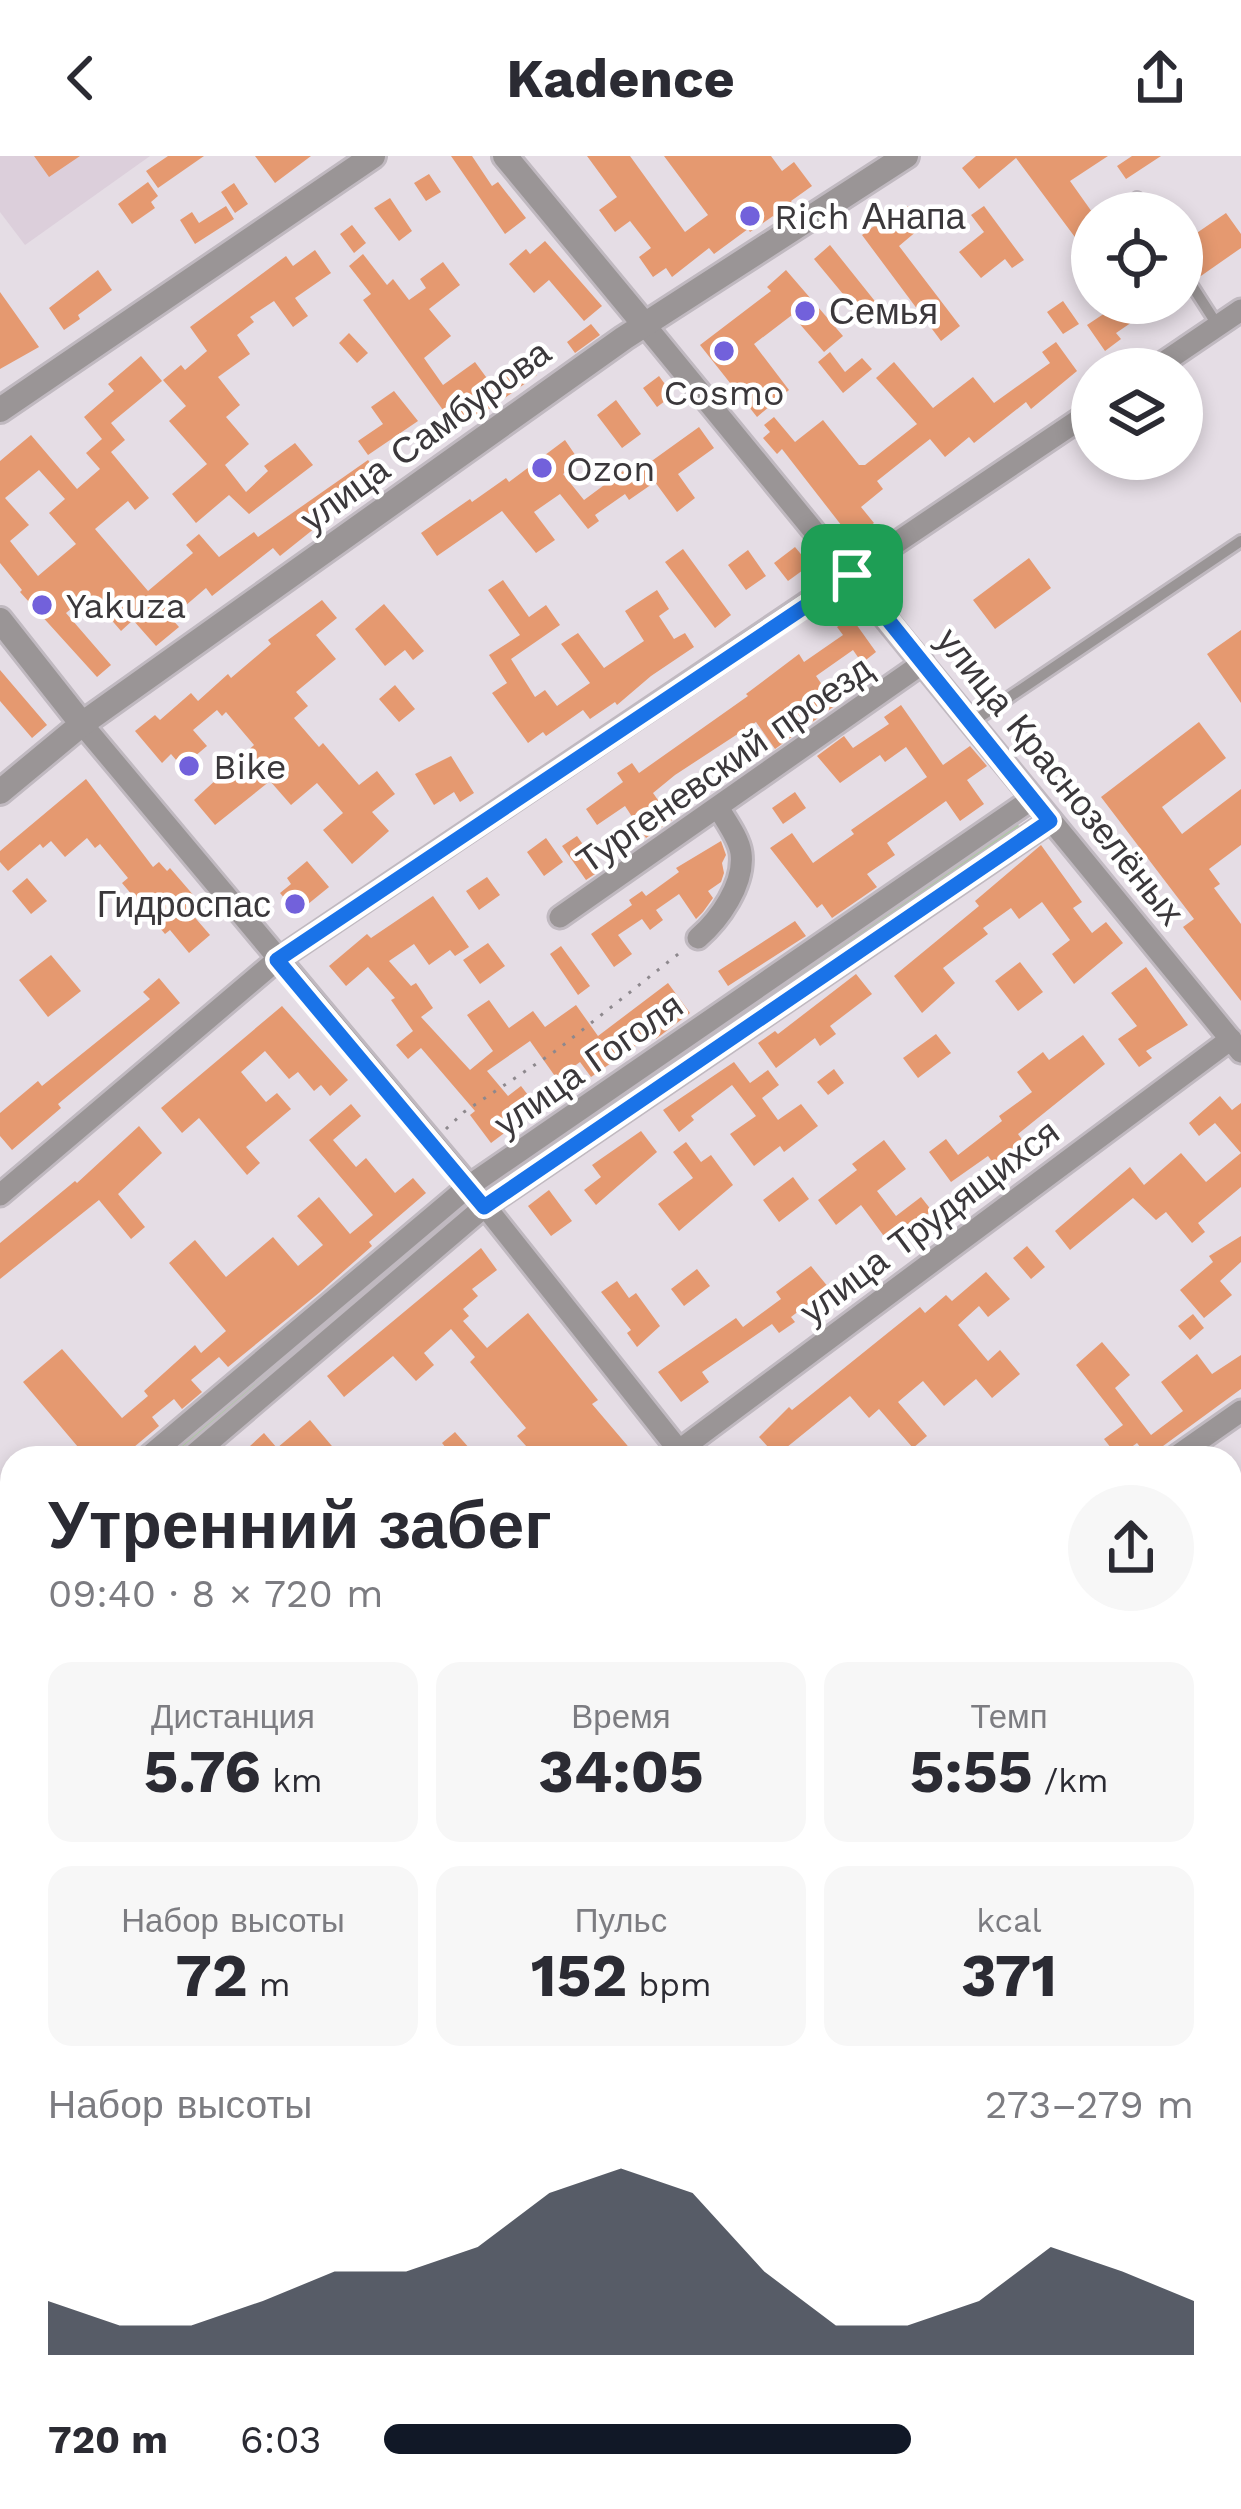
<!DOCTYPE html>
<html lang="ru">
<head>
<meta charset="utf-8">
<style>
  body { margin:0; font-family:"Work Sans",sans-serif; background:#f7f7f7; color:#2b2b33; height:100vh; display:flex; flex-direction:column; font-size:45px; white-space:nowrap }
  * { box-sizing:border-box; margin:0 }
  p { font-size:39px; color:#7c7c81 }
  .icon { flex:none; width:66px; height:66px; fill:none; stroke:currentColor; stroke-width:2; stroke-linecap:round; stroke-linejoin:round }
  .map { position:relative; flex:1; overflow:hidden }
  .details { position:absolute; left:0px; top:1290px; width:1242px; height:1065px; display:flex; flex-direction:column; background:#fff; border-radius:36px 36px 0 0; box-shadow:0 6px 18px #0003 }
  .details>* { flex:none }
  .fabs { position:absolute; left:1071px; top:36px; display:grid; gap:24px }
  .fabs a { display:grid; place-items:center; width:132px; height:132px; border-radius:50%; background:#fff; box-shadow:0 6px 18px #0003; font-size:60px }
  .pin { position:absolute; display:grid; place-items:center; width:102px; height:102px; color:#fff; margin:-51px; border-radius:24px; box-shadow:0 6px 18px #0006 }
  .round { display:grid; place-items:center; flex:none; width:126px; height:126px; border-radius:63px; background:#f7f7f7 }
  .headline { display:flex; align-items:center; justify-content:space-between; height:204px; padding:0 48px }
  h1 { font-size:66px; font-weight:700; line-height:90px }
  .metrics { display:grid; grid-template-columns:repeat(3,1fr); gap:18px; height:204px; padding:12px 48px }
  .metrics div { display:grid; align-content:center; border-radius:24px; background:#f7f7f7; text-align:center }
  .metrics b { font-size:60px; font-weight:700 }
  .metrics small { font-size:33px; font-weight:400 }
  .metrics p { font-size:33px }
  .chart { height:336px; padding:24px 48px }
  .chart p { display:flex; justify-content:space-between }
  .chart svg { width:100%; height:216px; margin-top:12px; fill:#111827; opacity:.7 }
  ul { padding:0 48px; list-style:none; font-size:39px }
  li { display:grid; grid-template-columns:192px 144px 1fr; align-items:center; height:90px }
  li i { height:30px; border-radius:15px; background:#111827 }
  header { display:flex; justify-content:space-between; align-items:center; height:156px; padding:0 48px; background:#fff; font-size:54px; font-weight:700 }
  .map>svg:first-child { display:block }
</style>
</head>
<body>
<header><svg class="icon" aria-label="back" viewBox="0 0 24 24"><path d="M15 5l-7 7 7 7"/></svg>Kadence<svg class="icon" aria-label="share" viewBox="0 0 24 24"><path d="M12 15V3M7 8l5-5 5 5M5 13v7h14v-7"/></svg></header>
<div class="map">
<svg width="1241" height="2353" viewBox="0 0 1241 2353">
  <rect width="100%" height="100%" fill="#e5dde5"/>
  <path fill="#dccfdb" d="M 0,0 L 150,0 L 25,89 L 0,56 Z"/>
  <path fill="#accaa0" d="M 1014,663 L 1024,677 L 509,1029 L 499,1015 Z
    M 444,1061 L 454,1073 L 183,1302 L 157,1302 Z"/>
  <path fill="#e59970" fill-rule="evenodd" d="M 34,0 L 80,0 L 49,21 Z
    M 168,0 L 204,0 L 158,32 L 146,15 Z
    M 255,0 L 311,0 L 275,27 Z
    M 451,0 L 472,0 L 492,30 L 498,26 L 526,62 L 505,78 Z
    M 587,0 L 630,0 L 685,76 L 708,59 L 664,0 L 771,0 L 782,15 L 794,6 L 812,30 L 791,45 L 795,51 L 776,64 L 773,60 L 750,76 L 748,73 L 714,98 L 709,92 L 672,121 L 666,112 L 653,121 L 639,101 L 651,92 L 630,65 L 615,76 L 599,54 L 617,41 Z
    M 976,0 L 1108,0 L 1070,25 L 1092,56 L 1092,104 L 1016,2 L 979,33 L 962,12 Z
    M 1132,0 L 1161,0 L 1126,23 L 1117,10 Z
    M 429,18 L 441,36 L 426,45 L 414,27 Z
    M 148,26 L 158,40 L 151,46 L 155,52 L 132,68 L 118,48 Z
    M 234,27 L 248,48 L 235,57 L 221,36 Z
    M 390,42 L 412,75 L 399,85 L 374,52 Z
    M 226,50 L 234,63 L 195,88 L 180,64 L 192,56 L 199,67 Z
    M 908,50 L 924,69 L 899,90 L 960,170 L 941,185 L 862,79 L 881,65 L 884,69 Z
    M 984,50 L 1024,104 L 1012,112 L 1005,103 L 981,122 L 959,96 L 984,76 L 971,59 Z
    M 1226,57 L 1241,78 L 1241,92 L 1198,122 L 1189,108 L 1182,104 L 1182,87 Z
    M 352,69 L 366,87 L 354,97 L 340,78 Z
    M 545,85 L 602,150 L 584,165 L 549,124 L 534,137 L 509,108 L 526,93 L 530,98 Z
    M 830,89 L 882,154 L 867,167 L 814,103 Z
    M 315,94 L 331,117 L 295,142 L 308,160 L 293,171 L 274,145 L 250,161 L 254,166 L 237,179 L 250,198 L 218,221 L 240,249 L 226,261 L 249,288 L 225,309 L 246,336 L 268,315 L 264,310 L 295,287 L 313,309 L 249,358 L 229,339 L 196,367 L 172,338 L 207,308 L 169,265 L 186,250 L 163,224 L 181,209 L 185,214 L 207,195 L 190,171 L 286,100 L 293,110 Z
    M 363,98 L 387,129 L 393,123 L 409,144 L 426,132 L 420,123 L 443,106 L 460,129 L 429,153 L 451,180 L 424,202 L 443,229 L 475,206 L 489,225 L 523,200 L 537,219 L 471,266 L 469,263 L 456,272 L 363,144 L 371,138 L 349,110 Z
    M 98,114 L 112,134 L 78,159 L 80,163 L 64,174 L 49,152 Z
    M 786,114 L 843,180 L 824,196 L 792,159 L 754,188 L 789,234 L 757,261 L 700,189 L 771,135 L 767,131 Z
    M 0,136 L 39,191 L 0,213 Z
    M 1063,145 L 1079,168 L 1063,178 L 1047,156 Z
    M 1120,147 L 1132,147 L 1141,160 L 1116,177 L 1121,183 L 1105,195 L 1087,169 Z
    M 591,168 L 600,179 L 575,197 L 567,186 Z
    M 349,177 L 368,197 L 357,207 L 339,187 Z
    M 1056,186 L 1077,215 L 1031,253 L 1026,246 L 974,287 L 969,281 L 945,301 L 930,283 L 877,325 L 883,333 L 861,351 L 874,367 L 852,383 L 782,293 L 777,298 L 763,282 L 770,276 L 764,269 L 774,261 L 795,286 L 823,264 L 859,309 L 865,309 L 917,268 L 876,222 L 894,206 L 933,252 L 973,221 L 994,247 L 1050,207 L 1042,196 Z
    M 830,196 L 845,216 L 862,202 L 872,213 L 843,237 L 818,206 Z
    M 141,200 L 162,225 L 111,267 L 125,284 L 111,296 L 149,342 L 135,354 L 128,345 L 95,373 L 148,435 L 193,397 L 186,389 L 199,378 L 219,401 L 254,376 L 258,381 L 368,304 L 382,323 L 361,337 L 364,342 L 348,353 L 345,348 L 280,400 L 273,392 L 212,440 L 206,432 L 171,462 L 179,471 L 156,490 L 133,464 L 121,475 L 89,438 L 66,457 L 111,509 L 97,521 L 20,436 L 22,434 L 0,407 L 0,305 L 31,279 L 77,333 L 100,313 L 86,297 L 102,283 L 84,261 L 114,235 L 108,228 ZM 39,314 L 65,343 L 49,357 L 76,388 L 38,420 L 10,385 L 29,369 L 5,342 Z
    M 659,220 L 673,239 L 657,251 L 643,232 Z
    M 394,235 L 418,265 L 368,299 L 358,285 L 383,268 L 371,251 Z
    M 616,244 L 641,278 L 622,292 L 597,259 Z
    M 699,271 L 714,292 L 678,318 L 695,342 L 677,356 L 655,326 L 629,344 L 625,338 L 595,359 L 599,365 L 588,373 L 560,338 L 534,356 L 555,384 L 536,397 L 502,355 L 437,400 L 421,377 L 470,343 L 472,346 L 506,322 L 509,326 L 565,284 L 580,306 L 563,318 L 584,344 L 623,315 L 628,322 Z
    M 795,391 L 810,409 L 788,425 L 774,407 Z
    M 683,393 L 731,459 L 715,472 L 665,406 Z
    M 748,394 L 766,420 L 746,434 L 728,409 Z
    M 1029,402 L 1051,432 L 995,473 L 973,444 Z
    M 503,424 L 529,461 L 546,449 L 560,469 L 511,503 L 535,541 L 545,534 L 557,550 L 590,527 L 561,488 L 578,477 L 604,512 L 644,485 L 625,455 L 657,434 L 669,453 L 659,460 L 674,483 L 685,477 L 694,491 L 651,520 L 617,549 L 615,546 L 590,563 L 583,554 L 546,580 L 543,576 L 528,587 L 492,537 L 507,527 L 489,499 L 520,479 L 488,434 Z
    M 322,444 L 337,462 L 316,479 L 336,503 L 296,536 L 308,550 L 294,562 L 319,591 L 323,587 L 359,629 L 377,615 L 395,638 L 372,656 L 389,675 L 352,708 L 323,674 L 343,657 L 317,627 L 291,649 L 270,625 L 215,669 L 194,644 L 254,589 L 226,556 L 222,560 L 217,554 L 193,574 L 207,590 L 182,611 L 171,598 L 162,607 L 135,575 L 155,559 L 160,564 L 191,537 L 198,545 L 228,518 L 231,522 L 271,488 L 268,484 Z
    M 384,448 L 424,495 L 413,504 L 405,494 L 385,510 L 355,473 Z
    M 851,461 L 876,496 L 862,507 L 853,494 L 816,520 L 836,549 L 775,593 L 756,566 L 675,619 L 653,637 L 672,664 L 646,682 L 625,650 L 597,669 L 586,653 L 623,626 L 617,617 L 632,607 L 639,617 L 748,540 L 746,538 L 799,498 L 804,506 L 843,479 L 837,471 Z
    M 1241,474 L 1241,547 L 1207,498 Z
    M 0,514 L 47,569 L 32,582 L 0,545 Z
    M 395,529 L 415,553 L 399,566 L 379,543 Z
    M 901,549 L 943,609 L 970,590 L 987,610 L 967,624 L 984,648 L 960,665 L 946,645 L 887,687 L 895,699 L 867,718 L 877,731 L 832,762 L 822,748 L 817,752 L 770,692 L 792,677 L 813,707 L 854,678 L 851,674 L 927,621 L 906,591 L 885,606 L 880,599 L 840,627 L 817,600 L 844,580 L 853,592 L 889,568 L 884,561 Z
    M 1199,566 L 1226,602 L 1162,651 L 1182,678 L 1241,633 L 1241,689 L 1209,713 L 1220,728 L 1214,732 L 1241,768 L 1241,845 L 1183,771 L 1194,763 L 1101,641 Z
    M 451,600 L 474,637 L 460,646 L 454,636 L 434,649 L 415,618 Z
    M 86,623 L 153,711 L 159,706 L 167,715 L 170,712 L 201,748 L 191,757 L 210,779 L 189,797 L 170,774 L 165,778 L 122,727 L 128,722 L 100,688 L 95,692 L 87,682 L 65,701 L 51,685 L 43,692 L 40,688 L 8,715 L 0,706 L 0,695 Z
    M 795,636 L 806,652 L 783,668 L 772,652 Z
    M 577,680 L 601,714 L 586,724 L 562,690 Z
    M 546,682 L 563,706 L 544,720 L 527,696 Z
    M 721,685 L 726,699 L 722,707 L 724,717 L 721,726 L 708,735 L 713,742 L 703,756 L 696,763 L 679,738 L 656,754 L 663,764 L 650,774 L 642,763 L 618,779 L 632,798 L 614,811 L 591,778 L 632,749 L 629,744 L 642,735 L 646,740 L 679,716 L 676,712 Z
    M 1041,689 L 1082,746 L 1073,752 L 1092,777 L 1106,766 L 1123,787 L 1074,828 L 1052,798 L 1070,784 L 1042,746 L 1019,763 L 1011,752 L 983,772 L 988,778 L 943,812 L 955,827 L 922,857 L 894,820 L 979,750 L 975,745 Z
    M 307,705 L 329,731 L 297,757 L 280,737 L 291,728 L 287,722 Z
    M 487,721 L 500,739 L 479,754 L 466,735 Z
    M 27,722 L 47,745 L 31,758 L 12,735 Z
    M 433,740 L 469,791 L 455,800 L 450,794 L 429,809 L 414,788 L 389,805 L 411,830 L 416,827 L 433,852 L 421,861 L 470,914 L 493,895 L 467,859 L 489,844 L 509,872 L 533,855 L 545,871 L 576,849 L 598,880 L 668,827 L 690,857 L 656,883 L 653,878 L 591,921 L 580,906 L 557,923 L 530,885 L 487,915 L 508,940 L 521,930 L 538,952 L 491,987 L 470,959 L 475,955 L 421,892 L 408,903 L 396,889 L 413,875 L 391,844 L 395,842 L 368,811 L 346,830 L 329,810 L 367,778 L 371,782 Z
    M 795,765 L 806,780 L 728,830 L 718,815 Z
    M 488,787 L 505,810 L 480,828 L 463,804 Z
    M 561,790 L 590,830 L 578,839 L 550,798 Z
    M 51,799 L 81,835 L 48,861 L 19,824 Z
    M 1020,806 L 1043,836 L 1018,855 L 995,825 Z
    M 1146,811 L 1188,869 L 1146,895 L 1152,902 L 1139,911 L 1118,883 L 1137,870 L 1111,837 Z
    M 856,818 L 872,838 L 830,870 L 836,878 L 820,890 L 815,882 L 776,912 L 758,887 L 775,875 L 778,878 Z
    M 159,822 L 180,847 L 58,948 L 61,952 L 12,994 L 0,980 L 0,957 L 38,925 L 42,930 L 150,843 L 143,836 Z
    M 282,850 L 348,924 L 330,940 L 321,929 L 314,935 L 298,916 L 289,923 L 265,895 L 241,916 L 266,946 L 277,937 L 291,953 L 246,991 L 260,1007 L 247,1019 L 199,962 L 182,977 L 161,952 Z
    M 936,878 L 951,897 L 918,922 L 903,902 Z
    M 1083,879 L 1105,908 L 1018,978 L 1033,998 L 1004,1022 L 988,1000 L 951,1026 L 929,996 L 946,983 L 958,999 L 1002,965 L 999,960 L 1032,936 L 1017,916 L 1043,896 L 1049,904 Z
    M 734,906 L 750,927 L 768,914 L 779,929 L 762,942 L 778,964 L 801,948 L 818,970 L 784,996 L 780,990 L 754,1010 L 730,978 L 756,960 L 732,929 L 691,960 L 694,964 L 679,976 L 663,954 Z
    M 834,913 L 844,927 L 828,939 L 817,926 Z
    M 1220,940 L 1232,954 L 1241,947 L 1241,1031 L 1198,1067 L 1205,1076 L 1192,1087 L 1166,1056 L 1156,1064 L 1133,1042 L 1070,1094 L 1055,1075 L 1130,1011 L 1144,1029 L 1181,997 L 1206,1026 L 1241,997 L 1215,967 L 1199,980 L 1189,967 Z
    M 351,948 L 361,960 L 333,984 L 356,1011 L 366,1002 L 395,1037 L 413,1022 L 426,1037 L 369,1086 L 372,1090 L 320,1136 L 228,1211 L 219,1201 L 191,1224 L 202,1236 L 182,1253 L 174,1243 L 152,1261 L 159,1270 L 121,1302 L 65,1302 L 78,1291 L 23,1226 L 62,1193 L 122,1262 L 148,1240 L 144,1235 L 195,1189 L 201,1197 L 226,1175 L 169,1107 L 195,1084 L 226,1121 L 273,1081 L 298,1110 L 323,1089 L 297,1060 L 319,1041 L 350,1078 L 373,1059 L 309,984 Z
    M 139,970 L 162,997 L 118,1038 L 145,1071 L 131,1083 L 99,1044 L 0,1123 L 0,1087 L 75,1025 L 77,1027 Z
    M 641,975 L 657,996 L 596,1049 L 584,1034 L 601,1021 L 592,1009 Z
    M 884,984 L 906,1013 L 877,1035 L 896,1060 L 921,1041 L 932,1055 L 889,1087 L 861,1049 L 836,1069 L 818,1044 L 857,1014 L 852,1008 Z
    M 686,986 L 701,1006 L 711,999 L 733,1029 L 679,1075 L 658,1048 L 693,1022 L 673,996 Z
    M 793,1021 L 809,1043 L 779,1066 L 763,1044 Z
    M 549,1034 L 572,1065 L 551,1080 L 528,1050 Z
    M 1241,1080 L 1241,1106 L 1220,1125 L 1232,1139 L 1204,1162 L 1180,1134 L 1213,1106 L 1209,1100 Z
    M 1027,1090 L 1045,1111 L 1031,1123 L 1013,1102 Z
    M 481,1092 L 497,1114 L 472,1133 L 478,1140 L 463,1153 L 469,1160 L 463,1165 L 487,1192 L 528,1157 L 598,1244 L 592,1248 L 638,1302 L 537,1302 L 517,1280 L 526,1272 L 470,1206 L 475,1201 L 451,1173 L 424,1197 L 434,1209 L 416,1225 L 393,1200 L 344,1241 L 327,1220 Z
    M 811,1110 L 829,1132 L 791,1161 L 795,1166 L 779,1177 L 772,1168 L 702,1216 L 709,1226 L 681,1246 L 658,1216 L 736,1162 L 743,1171 L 781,1143 L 776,1136 Z
    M 697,1113 L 710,1130 L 684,1150 L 671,1133 Z
    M 986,1116 L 1010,1143 L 988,1161 L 979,1150 L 958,1169 L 988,1205 L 1000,1194 L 1020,1218 L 992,1242 L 976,1223 L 944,1250 L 923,1225 L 898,1246 L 927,1280 L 913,1292 L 879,1253 L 869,1262 L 850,1240 L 776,1300 L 759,1281 L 789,1251 L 792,1254 L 920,1151 L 925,1157 L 946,1139 L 952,1145 Z
    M 617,1125 L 629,1142 L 636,1137 L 660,1170 L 637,1191 L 627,1177 L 631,1174 L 601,1136 Z
    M 1193,1158 L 1204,1172 L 1190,1184 L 1178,1170 Z
    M 1102,1186 L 1130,1219 L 1115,1232 L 1151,1279 L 1183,1255 L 1161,1226 L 1197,1198 L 1212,1218 L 1241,1199 L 1241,1233 L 1148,1301 L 1137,1287 L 1118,1301 L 1104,1283 L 1123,1269 L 1076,1209 Z
    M 310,1264 L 342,1302 L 237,1302 L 264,1277 L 277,1292 Z
    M 455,1276 L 478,1302 L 454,1302 L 442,1287 Z"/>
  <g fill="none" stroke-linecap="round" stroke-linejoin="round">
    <defs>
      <path id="service" d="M 1137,42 L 1146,57
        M 1182,114 L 1218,170
        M 971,567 L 1241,385
        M 811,2343 L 820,2353
        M 647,2353 L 660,2343
        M 901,2353 L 913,2343"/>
      <path id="minor" d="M 644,168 L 1241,896
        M 1154,213 L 1241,154
        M 82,568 L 469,1030 L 685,1302
        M 560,761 L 923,507
        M 698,782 C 719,764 745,728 741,697 C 739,682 726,665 719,653
        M 0,1039 L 277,804 L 1092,255
        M 147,1302 L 469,1030 L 1032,643
        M 190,1302 L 484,1051 L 1050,665
        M 669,1302 L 1231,883
        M 1174,1302 L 1241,1255
        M 0,1426 L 12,1416
        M 0,1464 L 12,1454
        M 0,1688 L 12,1702
        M 0,1859 L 12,1849
        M 1230,1933 L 1241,1925
        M 0,2249 L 12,2239
        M 555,2343 L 564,2353
        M 377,2353 L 389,2343"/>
      <path id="tertiary" d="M 505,0 L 644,168
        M 0,254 L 373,0
        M 0,464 L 82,568
        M 0,636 L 82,568 L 624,182 L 906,0"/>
    </defs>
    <use href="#service" stroke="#c0b9c0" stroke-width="16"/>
    <use href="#minor" stroke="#c0b9c0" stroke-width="27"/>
    <use href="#tertiary" stroke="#c0b9c0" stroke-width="30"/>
    <path stroke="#8d888d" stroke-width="3" stroke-dasharray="3 9" stroke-linecap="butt" d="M 446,973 L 464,956 L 557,894 L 682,795"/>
    <use href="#service" stroke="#9a9596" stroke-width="10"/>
    <use href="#minor" stroke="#9a9596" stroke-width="21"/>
    <use href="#tertiary" stroke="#9a9596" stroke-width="24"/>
  </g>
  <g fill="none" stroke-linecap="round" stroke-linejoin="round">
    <defs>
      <path id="route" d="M 852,419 L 1050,665 L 484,1051 L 277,804 Z"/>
    </defs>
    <use href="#route" stroke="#fff" stroke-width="24"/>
    <use href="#route" stroke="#1a73e8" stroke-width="15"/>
  </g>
  <g fill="#7261db" stroke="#fff" stroke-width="4.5">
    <circle cx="750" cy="60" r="12"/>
    <circle cx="805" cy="155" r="12"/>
    <circle cx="724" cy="195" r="12"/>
    <circle cx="542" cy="312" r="12"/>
    <circle cx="42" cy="449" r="12"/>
    <circle cx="189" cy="610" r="12"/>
    <circle cx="295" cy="748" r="12"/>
  </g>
  <g text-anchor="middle" stroke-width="9" stroke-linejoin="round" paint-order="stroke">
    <g font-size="36" fill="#3b383b" stroke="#fff" text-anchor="start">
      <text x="774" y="73">Rich Анапа</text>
      <text x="829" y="168">Семья</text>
      <text x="724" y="249" text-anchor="middle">Cosmo</text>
      <text x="566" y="325">Ozon</text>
      <text x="66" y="462">Yakuza</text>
      <text x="213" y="623">Bike</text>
      <text x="271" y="761" text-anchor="end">Гидроспас</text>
    </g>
    <g font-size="36" fill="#3b383b" stroke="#fff">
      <text transform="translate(425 279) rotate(-36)" y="13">улица Самбурова</text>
      <text transform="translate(724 608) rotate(-35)" y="13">Тургеневский проезд</text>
      <text transform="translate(1061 620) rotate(51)" y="13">улица Краснозелёных</text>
      <text transform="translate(588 908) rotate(-35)" y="13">улица Гоголя</text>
      <text transform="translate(929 1065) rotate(-37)" y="13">улица Трудящихся</text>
    </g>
  </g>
</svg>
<div class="fabs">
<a><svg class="icon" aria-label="locate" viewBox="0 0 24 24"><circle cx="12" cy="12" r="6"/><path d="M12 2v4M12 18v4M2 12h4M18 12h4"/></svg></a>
<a><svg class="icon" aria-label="layers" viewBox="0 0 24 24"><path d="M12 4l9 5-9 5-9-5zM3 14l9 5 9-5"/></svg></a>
</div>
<div class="pin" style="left:852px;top:419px;background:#1e9e55"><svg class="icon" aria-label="arrive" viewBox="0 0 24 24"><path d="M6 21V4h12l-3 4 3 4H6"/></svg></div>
<section class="details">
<div class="headline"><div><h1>Утренний забег</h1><p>09:40 · 8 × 720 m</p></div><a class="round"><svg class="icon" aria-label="share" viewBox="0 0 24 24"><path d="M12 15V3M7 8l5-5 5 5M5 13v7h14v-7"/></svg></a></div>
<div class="metrics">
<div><p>Дистанция</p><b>5.76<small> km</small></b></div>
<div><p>Время</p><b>34:05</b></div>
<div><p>Темп</p><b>5:55<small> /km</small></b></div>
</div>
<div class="metrics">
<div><p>Набор высоты</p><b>72<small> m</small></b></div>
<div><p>Пульс</p><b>152<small> bpm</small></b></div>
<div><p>kcal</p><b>371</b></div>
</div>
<div class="chart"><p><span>Набор высоты</span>273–279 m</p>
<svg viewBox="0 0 160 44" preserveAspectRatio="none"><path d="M0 44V33L10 38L20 38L30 33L40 27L50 27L60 22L70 11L80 6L90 11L100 27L110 38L120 38L130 33L140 22L150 27L160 33V44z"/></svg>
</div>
<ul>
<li><b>720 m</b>6:03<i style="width:65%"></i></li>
</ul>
</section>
</div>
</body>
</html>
